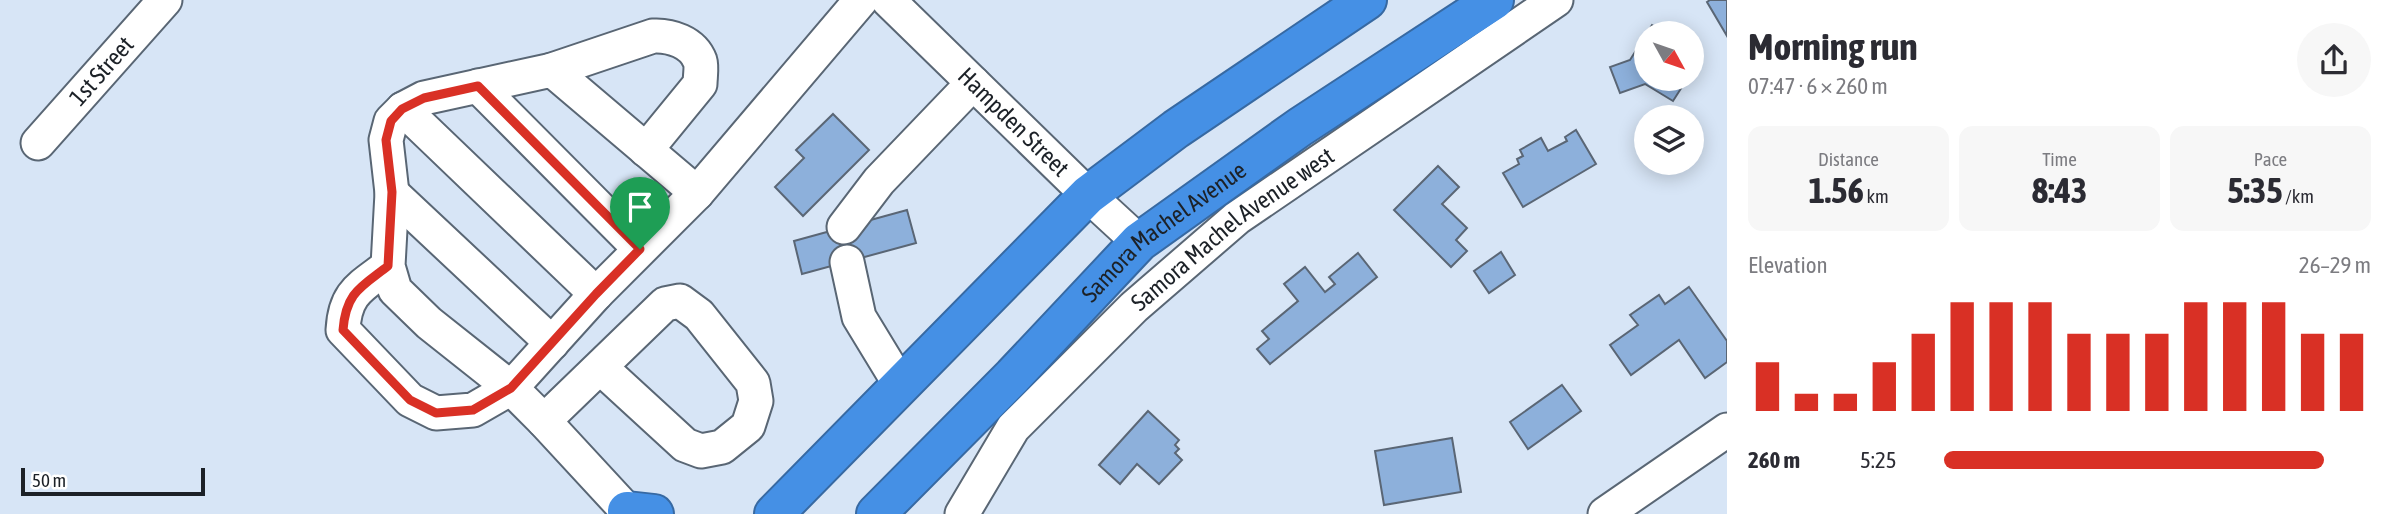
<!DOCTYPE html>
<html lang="en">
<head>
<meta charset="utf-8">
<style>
  body { margin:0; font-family:"Asap Condensed",sans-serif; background:#f7f7f7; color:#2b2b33; height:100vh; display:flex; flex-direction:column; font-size:26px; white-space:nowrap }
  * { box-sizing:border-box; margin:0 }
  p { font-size:23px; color:#7c7c81 }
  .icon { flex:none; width:38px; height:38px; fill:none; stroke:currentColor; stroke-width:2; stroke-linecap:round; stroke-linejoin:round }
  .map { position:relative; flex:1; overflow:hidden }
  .panel { display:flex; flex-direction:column; background:#fff; width:665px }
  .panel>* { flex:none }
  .needle { width:46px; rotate:130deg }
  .buttons { position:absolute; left:1634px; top:21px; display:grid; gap:14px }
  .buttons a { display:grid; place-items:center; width:70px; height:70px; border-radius:50%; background:#fff; box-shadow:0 4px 18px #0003; font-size:35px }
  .scale { position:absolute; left:21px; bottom:18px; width:184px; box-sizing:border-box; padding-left:7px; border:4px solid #1c2127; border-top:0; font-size:19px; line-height:24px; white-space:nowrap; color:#1c2127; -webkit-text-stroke:5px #fff; paint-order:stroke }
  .pin { position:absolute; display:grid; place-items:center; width:60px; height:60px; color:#fff; margin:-72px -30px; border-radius:50% 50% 50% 0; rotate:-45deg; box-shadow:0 0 7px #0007 }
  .pin .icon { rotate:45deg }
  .round { display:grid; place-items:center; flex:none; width:74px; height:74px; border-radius:37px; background:#f7f7f7 }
  .summary { display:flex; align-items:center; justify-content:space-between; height:119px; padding:0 21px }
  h1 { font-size:38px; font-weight:700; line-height:52px }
  .metrics { display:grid; grid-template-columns:repeat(3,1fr); gap:10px; height:119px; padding:7px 21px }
  .metrics div { display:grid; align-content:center; border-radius:14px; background:#f7f7f7; text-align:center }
  .metrics b { font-size:35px; font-weight:700 }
  .metrics small { font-size:19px; font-weight:400 }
  .metrics p { font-size:19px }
  .chart { height:196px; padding:14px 21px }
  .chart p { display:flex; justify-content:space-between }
  .chart svg { width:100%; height:126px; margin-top:7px; stroke:#d93025; stroke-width:6 }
  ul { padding:0 21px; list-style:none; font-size:23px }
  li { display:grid; grid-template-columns:112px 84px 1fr; align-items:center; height:52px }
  li i { height:18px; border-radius:9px; background:#d93025 }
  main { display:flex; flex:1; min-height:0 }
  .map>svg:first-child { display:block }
</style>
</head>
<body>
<main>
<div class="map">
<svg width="1727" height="514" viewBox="0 0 1727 514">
  <rect width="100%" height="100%" fill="#d7e5f6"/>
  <path fill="#8db0db" stroke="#5a6675" stroke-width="2" d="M 1710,0 L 1727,0 L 1727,36 L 1707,2 Z
    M 1652,25 L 1666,33 L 1647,33 L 1647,79 L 1687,79 L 1673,101 L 1645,84 L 1620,93 L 1610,67 L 1630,60 Z
    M 833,114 L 869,150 L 803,216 L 775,187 L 804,158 L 796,150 Z
    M 1576,130 L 1596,164 L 1523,207 L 1503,173 L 1519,164 L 1517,159 L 1523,156 L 1520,150 L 1541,138 L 1548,151 L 1567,141 L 1565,137 Z
    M 1438,166 L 1459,187 L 1442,204 L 1467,228 L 1456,240 L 1467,251 L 1451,267 L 1394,210 Z
    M 907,210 L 916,243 L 802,274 L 794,241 Z
    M 1501,252 L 1515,275 L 1489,293 L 1474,271 Z
    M 1358,253 L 1377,277 L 1270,364 L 1257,349 L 1269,339 L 1262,331 L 1298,301 L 1284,284 L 1305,267 L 1325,292 L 1335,284 L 1329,277 Z
    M 1689,287 L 1727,341 L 1727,362 L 1705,378 L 1679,340 L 1631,375 L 1610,345 L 1638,325 L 1630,315 L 1659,295 L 1665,304 Z
    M 1562,385 L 1581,411 L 1528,449 L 1510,422 Z
    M 1148,411 L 1179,440 L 1175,445 L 1179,449 L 1175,453 L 1182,460 L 1159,484 L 1137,464 L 1120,484 L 1099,465 Z
    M 1452,438 L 1461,492 L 1384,505 L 1375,451 Z"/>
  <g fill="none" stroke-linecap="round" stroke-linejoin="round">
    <defs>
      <g id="minor">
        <path id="s1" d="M 888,0 L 1088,195 L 1139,242"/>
        <path d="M 552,70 L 653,36 C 670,35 693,42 700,61 C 702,67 700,78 700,84 L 646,150"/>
        <path d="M 478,86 L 640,249"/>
        <path d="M 403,109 L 596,294"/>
        <path id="s2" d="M 38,143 L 165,0"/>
        <path d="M 392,193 L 552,343"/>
        <path d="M 844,227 L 879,181 L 973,83"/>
        <path d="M 847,262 L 859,317 L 901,386"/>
        <path d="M 388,266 C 361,287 345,292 343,330 L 410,400 L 436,413 L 473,410 L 511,388 L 429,323 L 395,290 L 388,266 L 392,193 L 386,140 L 391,121 L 403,109 L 424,98 L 552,70 L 697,193"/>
        <path d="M 544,421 L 665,304 L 680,301 L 699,315 L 753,383 L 756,401 L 748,426 L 722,447 L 701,451 L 685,445 L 600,367"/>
        <path d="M 630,514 L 544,421 L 511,388 L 596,294 L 697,193 L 861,0"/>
        <path id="s3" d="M 962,514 L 1013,428 L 1134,307 L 1237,218 L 1556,0"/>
        <path d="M 1605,514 L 1727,430"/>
      </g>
      <g id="highway">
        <path d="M 628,514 L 627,511 L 654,514"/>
        <path d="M 774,514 L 1088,195 L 1176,129 L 1367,0"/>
        <path id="s4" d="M 876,514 L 1013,376 L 1139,242 L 1300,127 L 1494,0"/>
      </g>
    </defs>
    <use href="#minor" stroke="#596674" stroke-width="37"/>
    <use href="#highway" stroke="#3769a2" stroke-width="42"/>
    <use href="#minor" stroke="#fff" stroke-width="33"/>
    <use href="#highway" stroke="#4590e5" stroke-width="38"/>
  </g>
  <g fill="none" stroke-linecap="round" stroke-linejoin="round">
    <defs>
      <path id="route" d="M 478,86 L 640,249 L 596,294 L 511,388 L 473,410 L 436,413 L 410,400 L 343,330 C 346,292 361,287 388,266 L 392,192 L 386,140 L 391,121 L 402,109 L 424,98 Z"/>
    </defs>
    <use href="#route" stroke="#fff" stroke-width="14"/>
    <use href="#route" stroke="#d93025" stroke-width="9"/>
  </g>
  <g text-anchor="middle" stroke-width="6" stroke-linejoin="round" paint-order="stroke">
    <g font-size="24" fill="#1c2127" stroke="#fff">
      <text dy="8" stroke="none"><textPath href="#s2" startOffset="96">1st Street</textPath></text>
      <text dy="8" stroke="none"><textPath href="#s1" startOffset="175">Hampden Street</textPath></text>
      <text dy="8" stroke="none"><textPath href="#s3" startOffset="397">Samora Machel Avenue west</textPath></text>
      <text dy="8" stroke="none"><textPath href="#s4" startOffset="404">Samora Machel Avenue</textPath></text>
    </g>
  </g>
</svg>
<div class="buttons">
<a><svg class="needle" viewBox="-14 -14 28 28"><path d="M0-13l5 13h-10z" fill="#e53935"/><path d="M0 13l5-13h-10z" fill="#7c7c81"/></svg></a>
<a><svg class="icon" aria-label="layers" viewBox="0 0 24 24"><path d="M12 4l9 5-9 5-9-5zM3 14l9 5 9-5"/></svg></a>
</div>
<div class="scale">50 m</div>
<div class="pin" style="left:640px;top:249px;background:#1e9e55"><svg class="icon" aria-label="arrive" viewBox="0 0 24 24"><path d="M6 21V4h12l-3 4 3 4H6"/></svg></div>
</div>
<section class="panel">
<div class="summary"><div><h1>Morning run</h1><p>07:47 · 6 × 260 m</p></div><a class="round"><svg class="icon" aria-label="share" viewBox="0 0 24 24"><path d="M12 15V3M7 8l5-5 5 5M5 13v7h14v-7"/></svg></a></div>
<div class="metrics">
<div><p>Distance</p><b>1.56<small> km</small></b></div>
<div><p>Time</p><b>8:43</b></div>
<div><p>Pace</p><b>5:35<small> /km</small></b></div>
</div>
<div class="chart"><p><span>Elevation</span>26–29 m</p>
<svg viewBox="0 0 160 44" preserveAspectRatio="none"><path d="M5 44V27M15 44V38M25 44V38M35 44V27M45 44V17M55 44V6M65 44V6M75 44V6M85 44V17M95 44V17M105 44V17M115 44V6M125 44V6M135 44V6M145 44V17M155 44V17"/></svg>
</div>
<ul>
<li><b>260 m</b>5:25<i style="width:89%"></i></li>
</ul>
</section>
</main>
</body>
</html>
